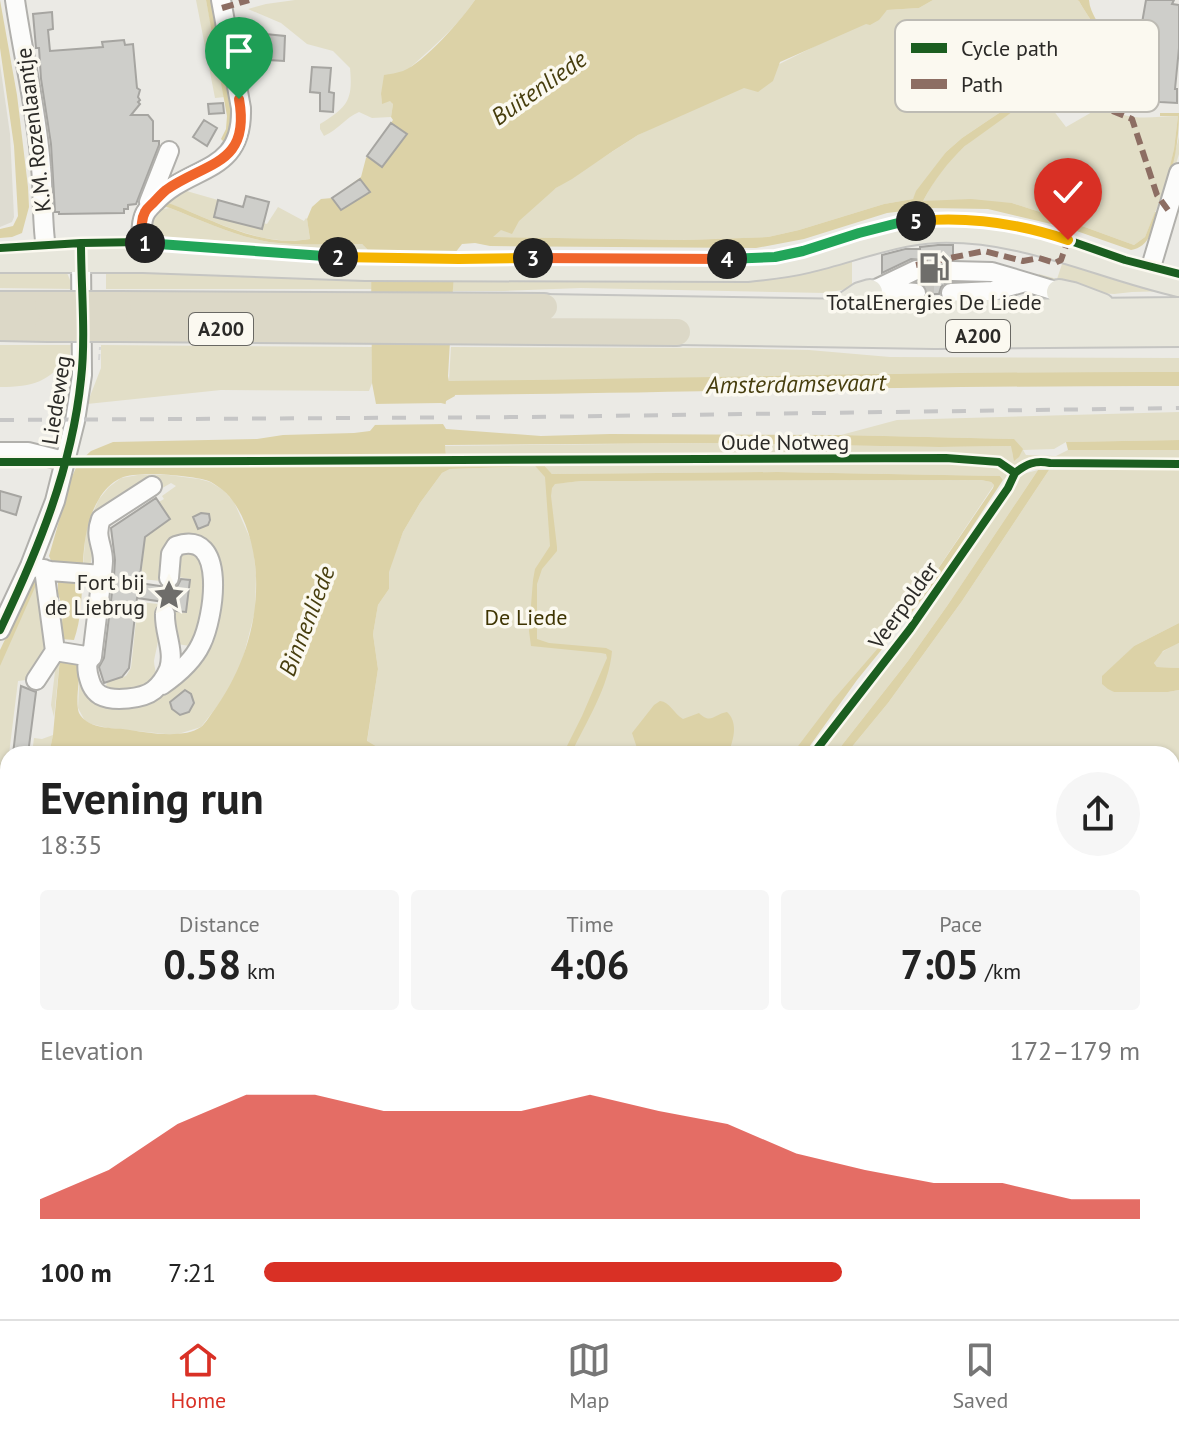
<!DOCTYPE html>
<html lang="en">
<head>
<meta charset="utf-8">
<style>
  body { margin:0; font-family:"PT Sans",sans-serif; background:#f6f6f6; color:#222; height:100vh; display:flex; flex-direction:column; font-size:30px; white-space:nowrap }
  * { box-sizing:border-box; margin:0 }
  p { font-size:26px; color:#767676 }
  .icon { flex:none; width:44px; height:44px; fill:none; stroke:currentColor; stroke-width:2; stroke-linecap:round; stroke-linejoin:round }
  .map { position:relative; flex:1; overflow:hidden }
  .side { position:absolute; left:0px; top:746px; width:1180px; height:574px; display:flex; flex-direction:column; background:#fff; border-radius:24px 24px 0 0; box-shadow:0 2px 6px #0004 }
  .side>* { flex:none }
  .pin { position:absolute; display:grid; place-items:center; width:68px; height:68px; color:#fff; margin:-82px -34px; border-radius:50% 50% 50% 0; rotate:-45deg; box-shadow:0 0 8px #0007 }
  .pin .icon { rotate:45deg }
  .km { position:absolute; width:40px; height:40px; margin:-20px; border-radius:50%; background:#222; color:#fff; font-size:22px; line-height:40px; text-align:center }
  .round { display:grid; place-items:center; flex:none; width:84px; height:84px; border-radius:42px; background:#f6f6f6 }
  .head { display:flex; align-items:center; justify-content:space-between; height:136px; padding:0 40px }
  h1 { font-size:44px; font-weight:700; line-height:60px }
  .figures { display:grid; grid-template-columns:repeat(3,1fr); gap:12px; height:136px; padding:8px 40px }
  .figures div { display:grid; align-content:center; border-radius:8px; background:#f6f6f6; text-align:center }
  .figures b { font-size:40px; font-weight:700 }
  .figures small { font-size:22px; font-weight:400 }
  .figures p { font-size:22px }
  .chart { height:224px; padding:16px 40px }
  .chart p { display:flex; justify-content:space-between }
  .chart svg { width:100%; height:144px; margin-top:8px; fill:#d93025; opacity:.7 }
  ul { padding:0 40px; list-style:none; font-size:26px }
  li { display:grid; grid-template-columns:128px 96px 1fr; align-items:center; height:60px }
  li i { height:20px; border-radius:10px; background:#d93025 }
  .tabs { display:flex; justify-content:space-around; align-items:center; height:112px; border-top:2px solid #e0e0e0; background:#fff; font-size:22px; color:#767676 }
  .tabs a { display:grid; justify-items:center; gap:4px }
  .tabs .active { color:#d93025 }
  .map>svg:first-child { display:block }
</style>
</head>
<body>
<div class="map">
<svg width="1179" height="1319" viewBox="0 0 1179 1319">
  <rect width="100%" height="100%" fill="#ebeae5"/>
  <path fill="#dedcd1" d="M 0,64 L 10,134 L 14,217 L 12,222 L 0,227 Z"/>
  <path fill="#e2dec7" d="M 196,0 L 206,0 L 225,97 L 215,98 Z
    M 295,0 L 475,0 C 450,37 413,63 381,94 L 382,103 L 391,100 L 393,104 L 391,117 L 372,118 L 359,112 C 345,118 339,129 324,136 L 320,129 L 320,124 C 348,107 353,100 350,68 L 333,51 L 307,44 L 281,23 L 248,9 L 266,4 Z
    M 933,0 L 1077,0 L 1079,1 C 1087,17 1103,29 1091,46 L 1039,86 L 962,138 L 946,152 L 913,199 L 884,204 L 799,230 L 768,237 L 686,240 L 491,237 L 556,188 L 638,135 L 887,10 L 919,8 Z
    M 1040,93 L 1066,127 L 1106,104 C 1126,124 1153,116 1178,116 L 1174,149 L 1164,194 L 1179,137 L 1179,154 L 1165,202 L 1161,198 L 1145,237 L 1134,245 L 1071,222 L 1012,203 L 923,201 C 930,188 937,176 946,165 C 969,137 1011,114 1040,93 Z
    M 176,188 L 218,200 L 214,217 L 261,229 L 263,223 L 267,224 L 278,207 L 304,221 L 306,218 L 307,219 L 310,239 C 260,248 213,219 167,203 L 163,209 L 170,208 C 203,221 234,236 269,242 C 297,246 333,244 362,244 L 367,249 L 368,254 L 337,254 L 228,243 L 154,239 C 142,218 162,202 176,188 Z
    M 852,256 L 852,288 L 826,293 L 581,288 L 504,291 L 453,291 L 453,276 Z
    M 1067,261 L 1169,291 L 1132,292 L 1114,294 L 1087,292 L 1038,277 L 1039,274 L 1057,279 L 1062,264 Z
    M 0,267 L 58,267 L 67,273 L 74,289 L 0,288 Z
    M 106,269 L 371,277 L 372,289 L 106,289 Z
    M 0,345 L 71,345 L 70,355 C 48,382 34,387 0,387 Z
    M 101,345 L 372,347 L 372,383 L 369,391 L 221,390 L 87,404 L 101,368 Z
    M 451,347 L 725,348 L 809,350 L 890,357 L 1179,358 L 1179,373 L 451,382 L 449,381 Z
    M 1179,412 L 1179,440 L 1066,442 L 1054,449 L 1023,450 L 1026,455 L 1056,456 L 1068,450 L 1179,450 L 1179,460 L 1039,459 L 1028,461 L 1016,468 C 1005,457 991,458 976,457 L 446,456 L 445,446 L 711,443 L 939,447 L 1012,446 L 1012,456 L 1014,439 L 841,435 L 897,420 Z
    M 541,462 L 999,464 L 1009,475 L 1003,480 L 1000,476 L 777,472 L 552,474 Z
    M 535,466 C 555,486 553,484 581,481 L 981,480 L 991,482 L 994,485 L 923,591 L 892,632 L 792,754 L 389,754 L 367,742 L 378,669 L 373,634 L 378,605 L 389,589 L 388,572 L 403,532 L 420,503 L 442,473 L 450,469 Z
    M 1179,469 L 1179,623 L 1134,646 L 1102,677 L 1114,692 L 1168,692 L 1179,690 L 1179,774 L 1172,778 L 1172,754 L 846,754 L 888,703 L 962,601 L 1049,470 Z
    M 1038,470 L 947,606 L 908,661 L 835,754 L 818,754 L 930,611 L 1012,488 L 1017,485 L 1019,475 Z
    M 138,475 L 168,475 L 199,479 L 210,482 L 223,490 L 234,502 L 253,545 L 256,576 L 255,611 L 242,662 L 228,692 L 201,727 L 175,735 L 108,728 L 91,724 L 85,721 L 78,708 L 80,665 L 78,660 L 60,658 L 54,717 L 51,705 L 56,663 L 59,657 L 79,659 L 82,662 L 86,687 L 94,697 C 142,711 181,688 209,649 L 158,641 C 157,648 155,654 154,661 C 154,668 158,675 155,681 C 145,699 121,695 105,691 L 107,682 L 126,676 L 131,668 L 138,602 L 159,604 L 169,635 L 172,632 L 175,612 L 186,613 L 190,579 L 178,577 L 181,558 L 177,555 L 161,581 L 141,579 L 145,537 L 170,519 L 159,502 L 164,499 L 162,496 L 176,486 L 171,483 L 159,490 L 152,479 L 116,497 L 97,519 L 94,529 L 95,536 L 90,568 L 83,567 L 86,528 L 99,499 L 109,487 L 121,478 Z
    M 37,577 L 51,646 L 36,673 L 26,680 L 18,681 L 9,754 L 8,754 L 8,771 L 0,771 L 0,656 Z
    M 1179,643 L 1179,668 L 1157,667 L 1154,663 C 1158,652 1169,648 1179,643 Z
    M 53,735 L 49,754 L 32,754 L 34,738 L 42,739 Z
    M 1179,794 L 1179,832 L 1172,836 L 1172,797 Z
    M 1179,852 L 1179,894 L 1172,907 L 1172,855 Z
    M 1172,954 L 1179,960 L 1179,1038 L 1172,1044 Z
    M 1172,1102 L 1179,1106 L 1179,1254 L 1172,1259 Z
    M 1179,1278 L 1179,1319 L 1114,1319 L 1125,1312 L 1172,1312 L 1172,1282 Z
    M 691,1312 L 951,1312 L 954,1319 L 698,1319 Z"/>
  <path fill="#dcd2a7" d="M 0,0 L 17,95 L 28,187 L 29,207 L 22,233 L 12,237 L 0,238 L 0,229 L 13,226 L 18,216 L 14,146 L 0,48 Z
    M 206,0 L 216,0 L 237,115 L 227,145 L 221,139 L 226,129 L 227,116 Z
    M 475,0 L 933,0 L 919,8 L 887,10 L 879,20 L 870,25 L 866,24 L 780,62 L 773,81 L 758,92 L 744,88 L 638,135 L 613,151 L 572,179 L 556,188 L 519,221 L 512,234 L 501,230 L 493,237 L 686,240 L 768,237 L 799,230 L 884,204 L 913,199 L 916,191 L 946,152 L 962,138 L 1039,86 L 1091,46 C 1103,29 1087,17 1079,1 L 1077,0 L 1089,0 C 1090,15 1102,26 1107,40 L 1101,48 L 965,146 C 947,163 935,179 923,201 L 971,199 L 1012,203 L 1071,222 L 1134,245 L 1145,237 L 1155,212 L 1158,213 C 1152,229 1150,247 1131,250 L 1068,228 L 988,209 L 928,208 L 887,213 L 804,239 L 756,248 L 490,246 L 475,243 L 462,244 L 455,253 L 448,376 L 449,382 L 453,382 L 455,396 L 446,401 L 443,424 L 446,429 L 541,436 L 610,434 L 841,435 L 1014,439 L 1023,449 L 1019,457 L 1014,461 L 1011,446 L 939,447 L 711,443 L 445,445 L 446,456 L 521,456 L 541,462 L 552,474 L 777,472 L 1000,476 L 1003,480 L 942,573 L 909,616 L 857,680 L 804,754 L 792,754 L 833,700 L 892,632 L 923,591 L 993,488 L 994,485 L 991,482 L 981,480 L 628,481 L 581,481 L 555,484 L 552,488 L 551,496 L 557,547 L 557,551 L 542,569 L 537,584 L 537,639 L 549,643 L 606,648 L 612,651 C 609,687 586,722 571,754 L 563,754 L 582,716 L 607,658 L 606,654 L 601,653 L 531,646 L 529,631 L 533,580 L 535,569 L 550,546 L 545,477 L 535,466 L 450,469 L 442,473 L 420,503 L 403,532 L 389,572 L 389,589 L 378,605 L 373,634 L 378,669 L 367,741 L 389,754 L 371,754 L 365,751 L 363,754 L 49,754 L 53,735 L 60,658 L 79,660 L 80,665 C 80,677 75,703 79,713 C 87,728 109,728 123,729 C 145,732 182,740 201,727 C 205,724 209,717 212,713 C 241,674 258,626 256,577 C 255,549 246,513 226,493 C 222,489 216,485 211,482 C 195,475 136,471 121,478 C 112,482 103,491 99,499 C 73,541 90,596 74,640 L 61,639 L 63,608 L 58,594 L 58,576 L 49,556 L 71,479 L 78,463 L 91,451 L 113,442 L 257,439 L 283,435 L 354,433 L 370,431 L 375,425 L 376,404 L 372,383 L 371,258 L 367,249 L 362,244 C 331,244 300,246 269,242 C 234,236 203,221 170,208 L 166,207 L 162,210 L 160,209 L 165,203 L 171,204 C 215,221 262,248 310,239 L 307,219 L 312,207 L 321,199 L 332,198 L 361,177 L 366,158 L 393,120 L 391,117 L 393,104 L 390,101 L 382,104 L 381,94 L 384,75 C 390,74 397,73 403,71 C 424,63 462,19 475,0 Z
    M 1160,113 L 1179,113 C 1179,141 1174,168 1163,195 L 1174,149 L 1178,116 L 1160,116 Z
    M 1179,440 L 1179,450 L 1068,450 L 1066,442 Z
    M 1038,470 L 1049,470 L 962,601 L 888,703 L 846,754 L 835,754 L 908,661 L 947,606 Z
    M 35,576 L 38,578 L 36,585 L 0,666 L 0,650 Z
    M 1179,623 L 1179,643 L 1163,651 L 1154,663 L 1157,667 L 1179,668 L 1179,690 L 1168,692 L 1114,692 L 1108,689 L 1102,684 L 1102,676 L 1134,646 Z
    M 660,701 C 670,702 674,714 683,719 L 699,713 C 711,725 714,714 727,712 C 739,723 733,741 728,754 L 639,754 L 632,733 L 654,705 Z
    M 8,845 L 8,1312 L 44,1312 L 34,1316 L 0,1318 L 0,851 Z
    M 1179,894 L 1179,960 L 1172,954 L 1172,907 Z
    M 1179,1038 L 1179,1106 L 1172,1102 L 1172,1044 Z
    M 68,1312 L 691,1312 L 698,1319 L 538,1319 L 522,1313 L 511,1319 L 98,1319 L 88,1317 L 87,1319 L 77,1319 Z"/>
  <path fill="#ebeae5" d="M 441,403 L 449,405 L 449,407 L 446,407 L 447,424 L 371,425 L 371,421 L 374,420 L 372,404 Z"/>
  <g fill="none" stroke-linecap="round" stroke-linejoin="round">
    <path stroke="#dcd2a7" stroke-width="14" d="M 435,388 C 683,386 931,378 1179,379"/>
  </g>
  <path fill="#cececa" stroke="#a6a5a1" stroke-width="2" d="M 1146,0 L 1174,0 L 1172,4 L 1179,5 L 1179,48 L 1175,89 L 1177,89 L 1177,103 L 1160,102 L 1155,99 L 1155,88 L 1144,88 L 1144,74 L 1137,73 L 1138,52 L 1126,63 L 1134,21 L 1142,23 Z
    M 52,12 L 53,29 L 48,30 L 50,51 L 103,47 L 102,42 L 124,40 L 125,45 L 133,44 L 137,88 L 140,90 L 138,97 L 140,100 L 138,102 L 140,104 L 131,115 L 148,115 L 153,121 L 153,141 L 159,141 L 159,145 L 136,204 L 128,205 L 128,209 L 124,209 L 124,213 L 59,214 L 59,212 L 55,212 L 51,144 L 41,79 L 39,48 L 36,48 L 33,14 Z
    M 265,34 L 285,36 L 284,61 L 252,59 L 253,40 L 265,41 Z
    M 312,67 L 331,68 L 329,92 L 334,93 L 333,112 L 320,111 L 320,93 L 310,92 Z
    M 223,103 L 224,113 L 209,114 L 208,104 Z
    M 204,120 L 217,128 L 207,146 L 193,137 Z
    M 391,123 L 407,134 L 382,167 L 367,156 Z
    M 360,179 L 370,192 L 341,210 L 332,198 Z
    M 246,196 L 269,202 L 262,229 L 214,217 L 218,200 L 243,207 Z
    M 938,245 L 953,245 L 953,259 L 946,261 L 940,270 L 942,277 L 947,282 L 941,287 L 939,294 L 928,294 L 926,287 L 920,282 L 925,277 L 928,272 L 926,264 L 922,260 L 911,259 L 882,273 L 882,255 L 905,249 L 920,249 L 920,247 Z
    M 0,491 L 21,497 L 16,515 L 0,510 Z
    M 156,498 L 170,519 L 145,537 L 139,583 L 160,586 L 169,590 L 178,585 L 181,579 L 190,580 L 186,612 L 176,611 L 170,603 L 137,598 L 129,668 L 122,677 L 104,683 L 99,667 L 104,658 L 114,576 L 115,560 L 111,528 Z
    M 201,513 L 209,514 L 210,520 L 208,525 L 198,529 L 193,517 Z
    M 21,686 L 36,692 L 28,754 L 13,754 Z
    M 185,690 L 191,694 L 194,703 L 189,712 L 180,715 L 172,709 L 170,702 Z"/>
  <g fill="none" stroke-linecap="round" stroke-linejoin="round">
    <path stroke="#c5c4bf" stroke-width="18" stroke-dasharray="18 9" stroke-linecap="butt" d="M 916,270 L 952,271
      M 916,293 L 951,293"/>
    <defs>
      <path id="minor" d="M 15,0 C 23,56 37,110 41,167 C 44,197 41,229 48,260
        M 149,202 L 169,151
        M 143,260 C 143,246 139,230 144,216 C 146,210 150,207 155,202 C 190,164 243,175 241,108 L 221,0
        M 952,271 L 992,272 L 1059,292
        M 1148,277 L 1179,173
        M 879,290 L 916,293
        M 870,292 L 916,270
        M 951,293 L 993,291 L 1025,282
        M 0,452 L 28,452 L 64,461
        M 30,566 L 50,571 L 102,575 C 102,570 103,565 103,561 C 103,544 94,538 101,519 L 152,486
        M 102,575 L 92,657 C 86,663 87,666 88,674 C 90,682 92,690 100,695 C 113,702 143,699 154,690 C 160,685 166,676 169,669 C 175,651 164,632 165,614
        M 0,630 L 30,566 L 55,501 L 75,421 L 82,375 L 81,260
        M 55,651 L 92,657
        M 36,680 L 55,651 L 44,569
        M 162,685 C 178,674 193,661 201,644 C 214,618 228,528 176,546 L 171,554 L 169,578
        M 963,1312 L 967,1319"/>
      <path id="major" d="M 0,260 L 143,260 L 365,268 L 747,269 C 767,267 787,265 807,260 C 850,250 892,232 937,230 C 1024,227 1096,265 1179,284
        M 1059,292 L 1073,295 L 1102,306
        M 544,307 L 918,313 L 1179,310
        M 835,312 L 860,295 L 870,292
        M 677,332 L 935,336 L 1179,334"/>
      <path id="highway" d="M 0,305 L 48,305
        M 118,305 L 544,307
        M 0,327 L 48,328
        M 119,328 L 677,332"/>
    </defs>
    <use href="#minor" stroke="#b1b0ac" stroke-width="22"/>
    <use href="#major" stroke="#c5c5c2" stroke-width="28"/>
    <use href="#highway" stroke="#c5c5c2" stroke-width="30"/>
    <path stroke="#d7d7d6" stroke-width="2" stroke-dasharray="6 4" stroke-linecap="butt" d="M 99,360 L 100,347
      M 0,849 L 8,858
      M 3,1302 L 8,1302
      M 9,1312 L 9,1319
      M 79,1312 L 80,1319
      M 103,1312 L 104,1319
      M 372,1312 L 373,1319
      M 470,1313 L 483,1314
      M 405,1319 L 407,1312
      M 482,1319 L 483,1314 L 489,1313"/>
    <use href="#minor" stroke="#fcfcfb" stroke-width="18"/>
    <use href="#major" stroke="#e8e7dc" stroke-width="24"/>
    <use href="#highway" stroke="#dcd8c7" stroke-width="26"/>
    <path stroke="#c6c6c6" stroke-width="4" stroke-dasharray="14 14" stroke-linecap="butt" d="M 0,420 L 530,417 L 1179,408"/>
    <defs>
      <path id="highway-bridge" d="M 48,305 L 118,305
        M 48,328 L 119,328"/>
    </defs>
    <use href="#highway-bridge" stroke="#c5c5c2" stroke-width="30" stroke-linecap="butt"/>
    <use href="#highway-bridge" stroke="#dcd8c7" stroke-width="26"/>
    <path stroke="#8d6e63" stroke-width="6" stroke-dasharray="12 6" stroke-linecap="butt" d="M 222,8 L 249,0
      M 1074,74 L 1105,108 L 1132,119 L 1157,195 L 1168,210
      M 916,265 L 984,251 L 1023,261 L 1039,258 L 1055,263 L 1061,260 L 1068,240
      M 1172,866 L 1179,862
      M 711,1312 L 719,1319"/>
    <defs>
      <path id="cycleway" d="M 0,248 L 81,243 L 142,242 L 365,258 L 602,257 L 743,259 L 775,257 L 803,251 L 859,233 L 898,223 L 936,219 L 974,219 L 1008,223 L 1045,232 L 1125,260 L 1179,274
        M 0,462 L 946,458 L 999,462 L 1015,473
        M 1015,473 C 1026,464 1035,460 1050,463 L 1179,464
        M 0,630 C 38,550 72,468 81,379 C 86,336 81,287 81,243
        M 813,754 L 910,629 L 1008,488 L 1015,473"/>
    </defs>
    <use href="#cycleway" stroke="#fbf9f0" stroke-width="13"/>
    <use href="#cycleway" stroke="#1b5e20" stroke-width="8"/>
  </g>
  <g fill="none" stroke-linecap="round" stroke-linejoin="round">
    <defs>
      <path id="split-1" d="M 145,243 L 142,242 C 142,233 140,221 145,212 C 147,208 150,206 153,203 C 157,199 162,193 166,190 C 206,162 251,165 239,99"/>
      <path id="split-2" d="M 145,243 L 338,257"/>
      <path id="split-3" d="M 338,257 L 459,259 L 533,258"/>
      <path id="split-4" d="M 533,258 L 727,259"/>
      <path id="split-5" d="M 727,259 L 775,257 L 803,251 L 859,233 L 898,223 L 916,221"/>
      <path id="split-6" d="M 916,221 C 969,216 1018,223 1068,240"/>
    </defs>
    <use href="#split-1" stroke="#fff" stroke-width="16"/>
    <use href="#split-2" stroke="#fff" stroke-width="16"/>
    <use href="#split-3" stroke="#fff" stroke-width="16"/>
    <use href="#split-4" stroke="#fff" stroke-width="16"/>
    <use href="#split-5" stroke="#fff" stroke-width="16"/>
    <use href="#split-6" stroke="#fff" stroke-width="16"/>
    <use href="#split-1" stroke="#f0652b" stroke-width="10"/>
    <use href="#split-2" stroke="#22a559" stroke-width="10"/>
    <use href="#split-3" stroke="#f5b400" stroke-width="10"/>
    <use href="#split-4" stroke="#f0652b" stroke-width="10"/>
    <use href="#split-5" stroke="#22a559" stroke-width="10"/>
    <use href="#split-6" stroke="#f5b400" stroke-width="10"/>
  </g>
  <defs>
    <symbol id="fuel-bare" viewBox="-9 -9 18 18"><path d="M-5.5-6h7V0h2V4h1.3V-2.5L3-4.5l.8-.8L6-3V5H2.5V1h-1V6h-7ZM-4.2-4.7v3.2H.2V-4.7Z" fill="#6e6d6a" stroke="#fbf9f0" stroke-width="2.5" paint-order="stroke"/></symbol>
    <symbol id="sight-bare" viewBox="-9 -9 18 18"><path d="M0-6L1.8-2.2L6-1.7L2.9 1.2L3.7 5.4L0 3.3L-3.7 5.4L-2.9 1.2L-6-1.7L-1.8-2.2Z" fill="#6e6d6a" stroke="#fbf9f0" stroke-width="2.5" paint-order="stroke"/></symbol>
  </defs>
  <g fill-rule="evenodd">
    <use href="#fuel-bare" x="912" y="246" width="44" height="44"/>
    <use href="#sight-bare" x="147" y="573" width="44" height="44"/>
  </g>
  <g text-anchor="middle" stroke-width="7" stroke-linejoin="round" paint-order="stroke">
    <g fill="#fbf9f0" stroke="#696863" stroke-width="2">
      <rect x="189" y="313" width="64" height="32" rx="6"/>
      <rect x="946" y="320" width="64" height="32" rx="6"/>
    </g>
    <g font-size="20" font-weight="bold" fill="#2b2a27">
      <text x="221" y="336">A200</text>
      <text x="978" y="343">A200</text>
    </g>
    <g font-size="22" fill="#2b2a27" stroke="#fbf9f0">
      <text transform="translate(33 130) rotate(-97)" y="8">K.M. Rozenlaantje</text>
      <text transform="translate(56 400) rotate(-81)" y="8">Liedeweg</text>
      <text x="785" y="450">Oude Notweg</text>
      <text transform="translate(903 605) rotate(-54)" y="8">Veerpolder</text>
    </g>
    <g font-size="22" fill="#2b2a27" stroke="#fbf9f0">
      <text x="934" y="310">TotalEnergies De Liede</text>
      <text x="145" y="590" text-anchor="end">Fort bij<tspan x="145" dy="25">de Liebrug</tspan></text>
    </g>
    <g font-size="22" fill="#3e3402" stroke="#fbf9f0">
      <text x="526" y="625">De Liede</text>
    </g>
    <g font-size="24" font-style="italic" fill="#473e0e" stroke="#fbf9f0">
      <text transform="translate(539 88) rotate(-35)" y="8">Buitenliede</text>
      <text transform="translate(796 384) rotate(-1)" y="8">Amsterdamsevaart</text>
      <text transform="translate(307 621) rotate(-69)" y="8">Binnenliede</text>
    </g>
  </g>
  <rect x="895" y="20" width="264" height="92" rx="12" fill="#fbf9f0" stroke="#bdbbb4" stroke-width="2"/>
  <rect x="911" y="43" width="36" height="10" fill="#1b5e20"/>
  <rect x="911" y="79" width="36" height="10" fill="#8d6e63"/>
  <g font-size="22" fill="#2b2a27">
    <text x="961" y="56">Cycle path</text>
    <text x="961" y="92">Path</text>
  </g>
</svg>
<div class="pin" style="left:239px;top:99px;background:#1e9e55"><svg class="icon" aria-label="arrive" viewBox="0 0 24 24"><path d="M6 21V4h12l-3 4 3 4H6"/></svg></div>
<div class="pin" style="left:1068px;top:240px;background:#d93025"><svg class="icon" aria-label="check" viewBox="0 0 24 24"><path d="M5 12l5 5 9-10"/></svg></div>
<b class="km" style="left:145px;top:243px">1</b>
<b class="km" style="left:338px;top:257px">2</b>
<b class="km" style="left:533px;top:258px">3</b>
<b class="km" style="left:727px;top:259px">4</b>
<b class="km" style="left:916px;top:221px">5</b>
<section class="side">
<div class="head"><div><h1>Evening run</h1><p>18:35</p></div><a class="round"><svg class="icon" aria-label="share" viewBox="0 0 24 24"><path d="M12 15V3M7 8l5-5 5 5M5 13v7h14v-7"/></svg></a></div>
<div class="figures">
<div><p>Distance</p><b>0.58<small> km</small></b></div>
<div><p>Time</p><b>4:06</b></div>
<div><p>Pace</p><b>7:05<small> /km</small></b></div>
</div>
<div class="chart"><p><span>Elevation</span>172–179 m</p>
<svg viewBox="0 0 160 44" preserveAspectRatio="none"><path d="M0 44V38L10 29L20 15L30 6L40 6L50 11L60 11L70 11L80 6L90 11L100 15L110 24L120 29L130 33L140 33L150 38L160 38V44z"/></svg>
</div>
<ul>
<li><b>100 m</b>7:21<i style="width:66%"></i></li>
</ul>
</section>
</div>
<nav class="tabs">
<a class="active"><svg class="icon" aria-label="home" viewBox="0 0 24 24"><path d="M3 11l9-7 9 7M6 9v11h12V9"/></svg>Home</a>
<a><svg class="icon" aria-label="map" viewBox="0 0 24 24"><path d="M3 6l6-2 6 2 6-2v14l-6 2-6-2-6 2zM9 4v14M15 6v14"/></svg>Map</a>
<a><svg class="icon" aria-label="saved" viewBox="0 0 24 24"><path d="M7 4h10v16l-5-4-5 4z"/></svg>Saved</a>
</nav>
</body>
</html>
